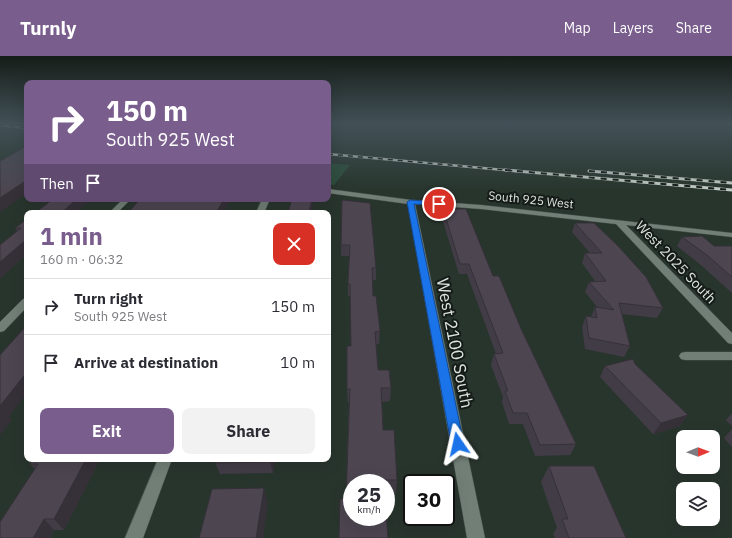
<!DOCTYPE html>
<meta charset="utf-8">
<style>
body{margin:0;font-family:"IBM Plex Sans",sans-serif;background:#f2f2f3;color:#2b2b33;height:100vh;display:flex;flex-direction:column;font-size:15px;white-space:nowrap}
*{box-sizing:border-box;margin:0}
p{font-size:13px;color:#7c7c81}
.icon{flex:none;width:22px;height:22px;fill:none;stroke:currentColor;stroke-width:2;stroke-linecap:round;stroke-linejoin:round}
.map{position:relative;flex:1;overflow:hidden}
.details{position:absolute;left:24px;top:154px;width:307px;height:252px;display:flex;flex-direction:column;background:#fff;border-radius:8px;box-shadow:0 4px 16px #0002}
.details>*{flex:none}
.banner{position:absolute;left:24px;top:24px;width:307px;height:122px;border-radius:8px;box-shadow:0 4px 16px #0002;background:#795d8c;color:#fff;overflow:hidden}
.needle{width:26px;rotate:89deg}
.controls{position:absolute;left:676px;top:374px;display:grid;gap:8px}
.controls a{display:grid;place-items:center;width:44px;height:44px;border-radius:8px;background:#fff;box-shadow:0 4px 16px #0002;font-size:20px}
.speed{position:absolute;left:343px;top:418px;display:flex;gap:8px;font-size:20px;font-weight:700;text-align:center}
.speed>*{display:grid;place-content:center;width:52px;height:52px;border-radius:50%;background:#fff;box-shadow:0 4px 16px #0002;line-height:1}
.speed small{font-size:10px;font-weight:400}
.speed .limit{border:2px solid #111;border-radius:6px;background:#fff;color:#111}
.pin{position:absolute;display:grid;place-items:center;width:34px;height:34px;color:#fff;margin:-17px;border:2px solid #fff;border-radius:50%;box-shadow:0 1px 4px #0007}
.me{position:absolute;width:44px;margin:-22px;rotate:349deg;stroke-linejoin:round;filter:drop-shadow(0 0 3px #0008)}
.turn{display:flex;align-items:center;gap:14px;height:84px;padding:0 16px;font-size:18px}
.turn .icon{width:52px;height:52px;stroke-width:2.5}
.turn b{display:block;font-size:28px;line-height:34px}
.then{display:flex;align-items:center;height:38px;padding:0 16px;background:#0003;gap:8px;font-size:15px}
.round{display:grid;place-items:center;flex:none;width:42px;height:42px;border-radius:8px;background:#f2f2f3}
.overview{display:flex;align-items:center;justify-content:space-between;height:68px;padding:0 16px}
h1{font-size:24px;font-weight:800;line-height:30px;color:#795d8c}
.cta{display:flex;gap:8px;margin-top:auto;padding:8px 16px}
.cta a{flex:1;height:46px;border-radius:8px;background:#795d8c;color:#fff;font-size:16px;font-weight:800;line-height:46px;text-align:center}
.cta a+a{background:#f2f2f3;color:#2b2b33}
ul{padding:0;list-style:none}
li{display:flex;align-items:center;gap:12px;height:56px;padding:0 16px;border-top:1px solid #e1e1e2}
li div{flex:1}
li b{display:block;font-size:15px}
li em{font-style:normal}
header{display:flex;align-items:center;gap:24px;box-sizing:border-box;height:56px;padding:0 20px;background:#795d8c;color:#fff}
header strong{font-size:19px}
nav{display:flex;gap:22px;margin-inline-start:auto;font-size:14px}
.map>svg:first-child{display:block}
</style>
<header>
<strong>Turnly</strong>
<nav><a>Map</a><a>Layers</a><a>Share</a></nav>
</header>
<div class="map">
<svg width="732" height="482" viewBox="0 0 732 482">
<rect width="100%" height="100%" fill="#28352d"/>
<!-- green -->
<polygon fill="#2a4d39" points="328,107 350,109 334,129 328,128"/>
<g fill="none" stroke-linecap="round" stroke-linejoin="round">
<!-- minor casing -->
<g stroke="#46504a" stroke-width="1">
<g id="minor">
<polygon points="328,133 411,144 481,149 732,177 732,181 626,169 732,277 732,288 728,287 616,168 481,153 415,148 485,482 467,482 408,148 328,137"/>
<polygon points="123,143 131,143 117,157 109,157"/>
<polygon points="262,143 270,143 264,157 256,157"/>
<polygon points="27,242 27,251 4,275 0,276 0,266 23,243"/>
<polygon points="685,296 732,296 732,304 685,304 681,303 679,300 681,297"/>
<polygon points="158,403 172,403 143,482 125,482"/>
</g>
</g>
<!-- minor -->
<use href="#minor" fill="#717f76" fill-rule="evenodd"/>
<!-- rail-far1 casing -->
<g stroke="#c4cdc7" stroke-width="2.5">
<g id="rail-far1">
<polyline points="0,69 27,72"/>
<polyline points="328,98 516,115"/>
</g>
</g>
<!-- rail casing -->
<g stroke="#c4cdc7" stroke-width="3">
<g id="rail">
<polyline points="505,114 732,134"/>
<polyline points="589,115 732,127"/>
</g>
</g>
<!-- rail-far1 -->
<use href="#rail-far1" stroke="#151b17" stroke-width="1.5" stroke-dasharray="5" stroke-linecap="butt"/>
<!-- rail -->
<use href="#rail" stroke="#151b17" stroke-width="2" stroke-dasharray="6" stroke-linecap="butt"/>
</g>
<!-- wall -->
<g fill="#423c46">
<polygon points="342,144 376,212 376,224 373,224 373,240 380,275 379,288 376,288 378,314 391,332 390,345 382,346 383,374 397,424 396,437 386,437 386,427 352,427 346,443 349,347 348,347 347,333 351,290 350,240 348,240 348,228 349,200 341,200 341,189"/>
<polygon points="443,153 493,220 522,275 576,388 570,399 535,400 523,368 509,368 502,346 503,341 491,309 494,298 496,298 467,218 459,218 442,162"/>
<polygon points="27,163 27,198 0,222 0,189 17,175 15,172"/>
<polygon points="575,167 663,252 657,262 622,258 630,290 624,301 585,293 582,271 586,260 591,261 595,251 598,252 585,236 589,226 595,225 582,207 585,197 590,197 572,176"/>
<polygon points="682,181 714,190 732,190 732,237 702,210 677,190"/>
<polygon points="635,308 680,370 653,378 600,321 605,310"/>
<polygon points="732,357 732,370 726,364"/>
<polygon points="732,373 732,391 724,382"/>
<polygon points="33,403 100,403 64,474 54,474 50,482 0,482 35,413 30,408"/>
<polygon points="275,403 273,417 220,418 215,407"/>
<polygon points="549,410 626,482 555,482 553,478 557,472 541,426"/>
</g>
<!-- shaded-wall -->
<g fill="#363139">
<polygon points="27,124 27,137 0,156 0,142"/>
<polygon points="77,143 91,143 76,157 61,157"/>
<polygon points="224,143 231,143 223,157 216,157"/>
<polygon points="312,143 313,150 311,157 309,157"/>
<polygon points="27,183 27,198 0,222 0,206"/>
<polygon points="27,316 27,337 9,361 12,364 0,379 0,350"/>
<polygon points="688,359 680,370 653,378 661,367"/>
<polygon points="86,403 100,403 64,474 54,463"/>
<polygon points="271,403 275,403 273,417 270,406"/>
<polygon points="264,432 268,447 263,482 256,482"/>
<polygon points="44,463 54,474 50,482 33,482"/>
</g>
<!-- building -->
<g fill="#4d4651" stroke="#363139">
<polygon points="27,90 27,124 0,142 0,105"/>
<polygon points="53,143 77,143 61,157 35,157"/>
<polygon points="140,143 224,143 216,157 128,157"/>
<polygon points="292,143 312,143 309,157 288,157"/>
<polygon points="342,144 370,147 376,212 372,212 373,240 376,240 380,275 375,276 378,314 389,314 391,332 381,332 383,374 394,374 397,424 384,424 384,427 352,427 352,461 386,461 386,455 388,482 339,482 340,443 346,443 350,333 347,333 347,290 351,290 350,228 348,228 350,189 341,189"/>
<polygon points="443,153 466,153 493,220 499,220 522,275 576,388 540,389 527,357 513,357 505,335 508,335 494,298 503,297 469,208 460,208"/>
<polygon points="27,163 27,183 0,206 0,189 21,172 15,172"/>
<polygon points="575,167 594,167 618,190 646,221 663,252 619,247 630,290 589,282 586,260 597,262 595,251 614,254 589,226 606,225 585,197 602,197"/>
<polygon points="702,180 714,190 732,190 732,221 708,200 682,181"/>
<polygon points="27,269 27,316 0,350 0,299"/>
<polygon points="633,303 635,308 688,359 661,367 605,310"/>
<polygon points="33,403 86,403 54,463 44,463 33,482 0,482 0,466 38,408 30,408"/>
<polygon points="216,403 271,403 270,406 215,407"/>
<polygon points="549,410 594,410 626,482 569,482 562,463 568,463"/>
<polygon points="264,432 256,482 199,482 212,433"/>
</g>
<!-- sky -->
<linearGradient id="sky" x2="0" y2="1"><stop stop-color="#161d19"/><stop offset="0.5" stop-color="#425157"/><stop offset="1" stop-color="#425157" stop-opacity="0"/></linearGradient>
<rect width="732" height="135" fill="url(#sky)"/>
<!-- route -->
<polygon fill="#1a73e8" stroke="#114b97" points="410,144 439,146 442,148 439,150 414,148 464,388 462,392 458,394 453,392 451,388 407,146"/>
<g text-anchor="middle" stroke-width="4" stroke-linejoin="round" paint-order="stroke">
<!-- far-street labels -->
<g font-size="12" fill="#dce4df" stroke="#151b17">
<text transform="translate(531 144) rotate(6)" y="4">South 925 West</text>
</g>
<!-- street labels -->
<g font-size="14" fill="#dce4df" stroke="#151b17">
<text transform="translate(676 206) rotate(46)" y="5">West 2025 South</text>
</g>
<!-- near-street labels -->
<g font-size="17" fill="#dce4df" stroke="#151b17">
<text transform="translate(455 287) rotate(79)" y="6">West 2100 South</text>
</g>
</g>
</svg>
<div class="controls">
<a><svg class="needle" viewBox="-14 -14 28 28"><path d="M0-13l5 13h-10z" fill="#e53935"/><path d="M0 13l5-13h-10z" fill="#7c7c81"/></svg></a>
<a><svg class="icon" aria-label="layers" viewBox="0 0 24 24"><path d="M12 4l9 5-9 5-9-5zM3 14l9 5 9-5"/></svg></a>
</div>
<div class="speed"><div>25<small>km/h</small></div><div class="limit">30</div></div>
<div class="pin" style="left:439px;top:148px;background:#d93025"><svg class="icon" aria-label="arrive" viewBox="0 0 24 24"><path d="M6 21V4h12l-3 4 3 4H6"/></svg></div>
<svg class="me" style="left:458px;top:388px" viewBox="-20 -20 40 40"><path d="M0-17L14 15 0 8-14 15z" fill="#1a73e8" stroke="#fff" stroke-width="4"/></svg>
<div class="banner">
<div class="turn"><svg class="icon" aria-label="right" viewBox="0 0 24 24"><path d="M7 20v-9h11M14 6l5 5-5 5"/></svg><div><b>150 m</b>South 925 West</div></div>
<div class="then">Then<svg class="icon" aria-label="arrive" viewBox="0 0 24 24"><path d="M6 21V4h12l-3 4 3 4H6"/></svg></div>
</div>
<section class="details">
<div class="overview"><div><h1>1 min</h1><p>160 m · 06:32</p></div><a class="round" style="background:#d93025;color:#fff"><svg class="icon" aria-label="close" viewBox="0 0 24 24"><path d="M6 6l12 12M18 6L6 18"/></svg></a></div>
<ul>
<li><svg class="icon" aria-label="right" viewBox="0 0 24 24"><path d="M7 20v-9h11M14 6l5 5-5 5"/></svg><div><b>Turn right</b><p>South 925 West</p></div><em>150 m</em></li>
<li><svg class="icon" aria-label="arrive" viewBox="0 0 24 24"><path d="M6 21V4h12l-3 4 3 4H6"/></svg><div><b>Arrive at destination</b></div><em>10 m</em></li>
</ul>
<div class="cta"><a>Exit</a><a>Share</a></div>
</section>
</div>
